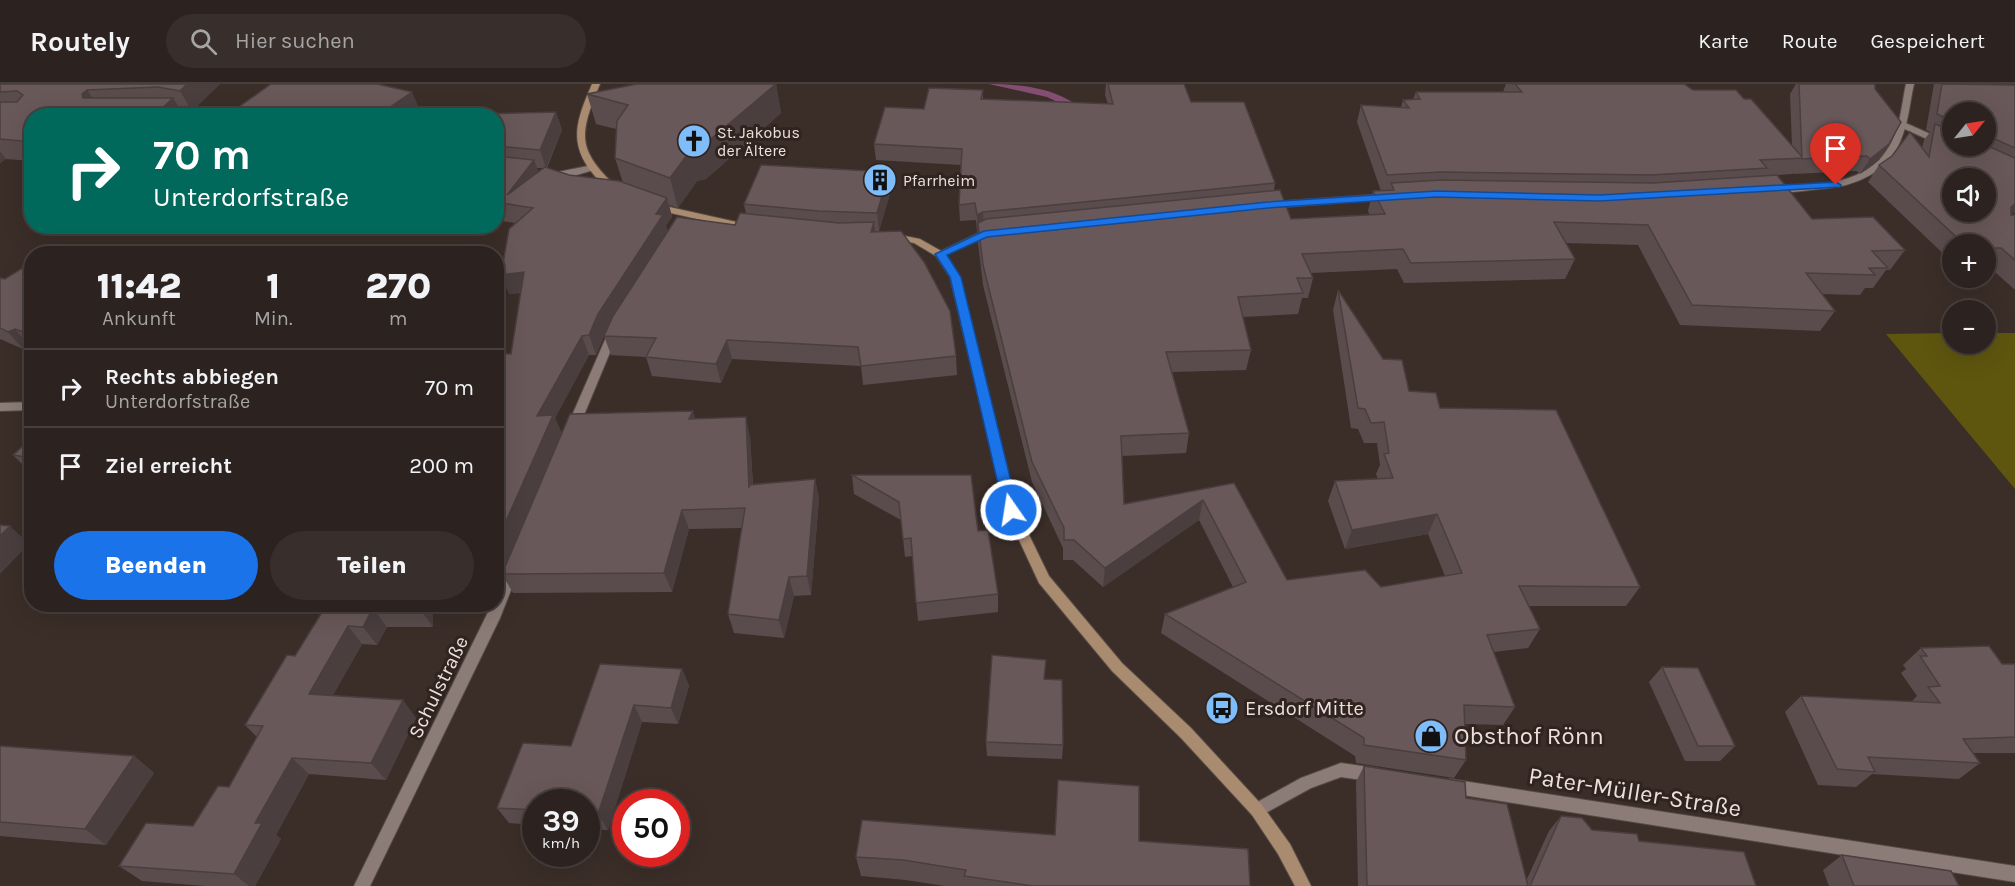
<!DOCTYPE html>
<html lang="de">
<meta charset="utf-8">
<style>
body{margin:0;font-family:Karla,sans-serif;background:#382f2c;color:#f1f3f6;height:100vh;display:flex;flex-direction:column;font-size:22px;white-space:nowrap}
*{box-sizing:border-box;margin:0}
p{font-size:20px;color:#a6a4a4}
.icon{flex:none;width:33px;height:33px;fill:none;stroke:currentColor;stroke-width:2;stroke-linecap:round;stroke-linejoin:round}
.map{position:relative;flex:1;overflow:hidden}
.details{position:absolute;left:24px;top:162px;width:480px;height:366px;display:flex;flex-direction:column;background:#2c221f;border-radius:24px;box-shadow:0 6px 24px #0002,0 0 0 2px #483f3d}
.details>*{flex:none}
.hud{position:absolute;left:24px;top:24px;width:480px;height:126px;border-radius:24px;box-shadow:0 6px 24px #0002,0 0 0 2px #483f3d;background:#00695c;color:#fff;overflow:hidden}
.needle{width:39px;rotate:60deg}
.buttons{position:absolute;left:1942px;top:18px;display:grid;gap:12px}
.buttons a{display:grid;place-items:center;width:54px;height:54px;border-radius:50%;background:#2c221f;box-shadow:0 6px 24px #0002,0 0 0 2px #483f3d;font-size:30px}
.speed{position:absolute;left:522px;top:705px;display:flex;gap:12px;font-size:30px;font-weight:700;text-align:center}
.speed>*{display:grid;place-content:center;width:78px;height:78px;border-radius:50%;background:#2c221f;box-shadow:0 6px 24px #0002,0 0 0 2px #483f3d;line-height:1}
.speed small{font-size:15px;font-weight:400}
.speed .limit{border:9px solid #d22;background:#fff;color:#111}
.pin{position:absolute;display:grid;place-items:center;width:51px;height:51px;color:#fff;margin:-62px -26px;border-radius:50% 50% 50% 0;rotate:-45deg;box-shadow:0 0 6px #0007}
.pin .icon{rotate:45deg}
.me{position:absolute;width:66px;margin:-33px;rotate:347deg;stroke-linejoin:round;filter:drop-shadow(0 0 4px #0008)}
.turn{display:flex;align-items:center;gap:21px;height:126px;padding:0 30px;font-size:27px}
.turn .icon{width:78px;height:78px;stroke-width:2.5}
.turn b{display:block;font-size:42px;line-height:51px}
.eta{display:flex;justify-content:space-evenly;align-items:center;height:102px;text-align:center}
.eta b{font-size:36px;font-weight:800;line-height:42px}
.cta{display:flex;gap:12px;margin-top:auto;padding:12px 30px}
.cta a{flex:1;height:69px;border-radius:36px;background:#1a73e8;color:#fff;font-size:24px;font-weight:800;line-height:69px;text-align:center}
.cta a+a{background:#382f2c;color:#f1f3f6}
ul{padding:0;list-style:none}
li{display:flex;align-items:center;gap:18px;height:78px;padding:0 30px;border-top:2px solid #483f3d}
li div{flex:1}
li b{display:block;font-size:22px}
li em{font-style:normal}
header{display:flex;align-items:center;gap:36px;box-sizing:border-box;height:84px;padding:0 30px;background:#2c221f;border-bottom:2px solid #483f3d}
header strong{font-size:28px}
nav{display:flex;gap:33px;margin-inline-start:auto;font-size:21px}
.search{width:420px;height:54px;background:#382f2c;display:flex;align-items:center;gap:15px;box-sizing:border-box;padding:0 21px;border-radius:33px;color:#a6a4a4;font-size:22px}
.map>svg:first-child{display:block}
</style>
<header>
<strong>Routely</strong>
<div class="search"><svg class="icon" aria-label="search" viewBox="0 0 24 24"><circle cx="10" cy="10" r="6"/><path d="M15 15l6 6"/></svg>Hier suchen</div>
<nav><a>Karte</a><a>Route</a><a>Gespeichert</a></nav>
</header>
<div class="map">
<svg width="2015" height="802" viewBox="0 0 2015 802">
<rect width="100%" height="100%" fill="#3b2e29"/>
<!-- green -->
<polygon fill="#5e560f" points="1953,249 1953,260 1986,260 1986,249 2015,249 2015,405 1886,250"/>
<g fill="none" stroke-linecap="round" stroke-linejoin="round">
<!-- stream -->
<path fill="#834e72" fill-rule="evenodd" d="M989,0C1019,0 1061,4 1083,27L1076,29L1068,23L1047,13Z"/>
<!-- lane casing -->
<g stroke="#564b46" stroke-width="2">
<g id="lane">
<polygon points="1901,37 1944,56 1945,58 1938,60 1898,42 1897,40"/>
<polygon points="32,318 32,326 0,327 0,319"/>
</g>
</g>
<!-- street casing -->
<g stroke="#564b46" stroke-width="2">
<g id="street">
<path d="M1906,0H1914C1910,17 1909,34 1903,50C1891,88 1856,103 1819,105C1803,107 1784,110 1768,107V103L1771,102C1817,100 1871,104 1893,55C1901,38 1902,18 1906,0Z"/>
<polygon points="167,27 202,29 206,32 164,32 164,28"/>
<path d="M591,81L594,82V86C581,89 560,99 548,91C552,88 582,84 591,81Z"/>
<polygon points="1385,110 1388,111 1388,115 1271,124 1266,121 1271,118"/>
<polygon points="994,146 999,149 997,151 986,153 943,172 940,173 935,170 981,148"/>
<polygon points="613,246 618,249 579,343 573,347 569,346 567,343 608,249"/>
<polygon points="513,481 518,482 519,486 500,534 370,802 354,802 492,520 496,520 496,510 507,486 508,482"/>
<polygon points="1341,679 1376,684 1381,686 1383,691 1381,696 1376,698 1341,693 1311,704 1262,731 1257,733 1252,731 1249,726 1252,721 1301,694"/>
<polygon points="1450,695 2015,782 2015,798 1450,709 1445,707 1443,702 1445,697"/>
</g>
</g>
<!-- secondary casing -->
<g stroke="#564b46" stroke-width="2">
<g id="secondary">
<path d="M592,0H600C578,53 577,66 620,106L615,109C606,106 600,98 594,91C567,59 577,35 592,0Z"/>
<polygon points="656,120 750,141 755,144 750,147 653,125 651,123"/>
<polygon points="890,149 920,155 943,168 960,193 1017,426 1049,492 1122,579 1191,644 1262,721 1290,760 1311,802 1295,802 1278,770 1252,731 1181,654 1112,587 1039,499 1005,426 950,193 936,172 914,159 887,154 887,150"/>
</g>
</g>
<!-- lane -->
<use href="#lane" fill="#8c7c77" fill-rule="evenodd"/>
<!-- street -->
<use href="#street" fill="#8c7c77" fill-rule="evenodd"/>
<!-- secondary -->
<use href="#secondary" fill="#a98b6f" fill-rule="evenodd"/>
</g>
<!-- wall -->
<g fill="#5a4c4d" fill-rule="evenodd">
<polygon points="0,0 220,0 192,27 180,25 184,32 32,32 32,77 6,75 0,79"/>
<path d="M776,0L781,29L706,95L697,97L678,124L669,121L672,133L666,141L668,148L735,141L746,130L744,120L889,88L891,106L879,147L956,272L957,291L863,301L861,282L732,275L721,299L652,292L646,273L611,271L604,252L606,247L596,271H589L555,334L562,350L695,334L750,353L753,400L815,395L819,415L811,511L794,512L784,554L734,549L728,530L742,444L689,445L672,508L513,509L502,490L496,503L511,270L521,209L509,210L515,139L496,136V32L556,28L562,46L547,84L569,91L623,99L615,74L616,45L596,40L587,10ZM537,84H543L538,88Z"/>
<polygon points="1106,0 1184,0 1191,18 1275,99 1274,107 1291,135 1370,131 1368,127 1373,107 1381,107 1357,38 1361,21 1401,23 1403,16 1413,15 1416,8 1503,8 1506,0 1693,6 1744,15 1792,62 1790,10 1796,0 1875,0 1875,5 1889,60 1879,76 1860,90 1857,87 1793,90 1793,89 1792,90 1777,91 1812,135 1905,166 1890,186 1886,186 1873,204 1865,204 1860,211 1822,210 1835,227 1820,247 1680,241 1638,161 1566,159 1575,175 1565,195 1404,199 1397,185 1311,189 1313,194 1308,214 1302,214 1298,230 1243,233 1251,266 1246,286 1172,288 1189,349 1186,369 1122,372 1124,420 1234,399 1287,496 1381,503 1445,492 1428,450 1345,465 1328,417 1335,397 1378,395 1376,390 1380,381 1377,359 1364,359 1358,345 1351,344 1333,226 1338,206 1383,275 1409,307 1440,324 1640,503 1626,522 1528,522 1540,545 1528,564 1493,568 1515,623 1503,641 1464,640 1466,676 1454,694 1356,679 1355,672 1161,549 1165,530 1233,503 1199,436 1103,503 1073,476 1063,476 1063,464 1032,398 983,201 978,159 978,147 977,148 976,136 960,137 959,121 961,81 876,76 874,60 924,25 983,6 983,15 1108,20 1105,11"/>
<path d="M1934,0L2015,1V128L2011,130L2015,131V205H2014L1987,181H1986V160H1953V179L1868,98L1879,81L1892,72L1922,64L1924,56L1930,48L1926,46ZM1953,28H1986V62H1953Z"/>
<polygon points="358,142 419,142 411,152"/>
<polygon points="32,186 32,264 23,265 0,255 0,194 5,195"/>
<polygon points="32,354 32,390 13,371"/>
<polygon points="852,391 978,447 998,510 998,528 918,537 912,472 905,473 901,436 854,410"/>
<polygon points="327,520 433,520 433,543 387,543 377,561 362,560 333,611 416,634 386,696 309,690 276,751 281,755 255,802 206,802 142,797 119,782 193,742 229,703 257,653 245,641 295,572"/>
<polygon points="1921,564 2002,580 2015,580 2015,669 1973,669 1980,679 1959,695 1872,690 1856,703 1818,701 1785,628 1801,612 1911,618 1917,612 1901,589 1906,585 1903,581"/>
<polygon points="1662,583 1735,662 1720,677 1685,677 1649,598"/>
<polygon points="682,585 689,602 678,640 642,638 608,746 586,745 586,718 536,718 536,741 509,739 497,724 571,662"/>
<polygon points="1045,595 1063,661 1062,675 987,672 986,658"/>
<polygon points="0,662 134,672 154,689 106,761 0,752"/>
<polygon points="1364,682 1466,714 1526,797 1549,747 1561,732 1592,746 1639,757 1756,802 1358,802 1356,698"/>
<polygon points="1139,757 1250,802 945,802 906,796 861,792 856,773"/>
<polygon points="1842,771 1959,802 1829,802 1823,786"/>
</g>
<!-- shaded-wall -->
<g fill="#4a3e3f">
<polygon points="187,0 220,0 192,27 180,7"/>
<polygon points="776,0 781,29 706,95 697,97 678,124 670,94 690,67"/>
<polygon points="87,6 101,27 83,14 82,10"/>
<polygon points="412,8 420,26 412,32 377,32"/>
<polygon points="173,14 184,32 154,32"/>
<polygon points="556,28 562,46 546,84 540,66"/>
<polygon points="1889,60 1879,76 1860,90 1870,75"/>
<polygon points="0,67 6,75 0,79"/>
<polygon points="534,76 541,94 507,111"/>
<polygon points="889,88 891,106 879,147 877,129"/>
<polygon points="667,114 672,133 666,141 668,150 605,249 596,271 589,251 598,230 656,130"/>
<polygon points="2015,120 2015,127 2014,128 1998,140 2011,123"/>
<polygon points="983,128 984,145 978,139 978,147 977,148 977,131"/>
<polygon points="874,138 876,157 871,148"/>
<polygon points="406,142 419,142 411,152"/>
<polygon points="524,188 532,207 509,210 501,191"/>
<polygon points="15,245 30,263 23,265 8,248"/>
<polygon points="582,252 589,271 555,334 562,351 496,503 496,460 537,332"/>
<polygon points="727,256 732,275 721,299 716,280"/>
<polygon points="693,327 699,346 689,335"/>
<polygon points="746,333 750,353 754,423 749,404"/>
<polygon points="815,395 819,415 811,511 807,492"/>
<polygon points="1203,416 1199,436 1103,503 1105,484"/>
<polygon points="682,426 689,445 672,508 664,489"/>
<polygon points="1437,430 1428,450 1345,465 1352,446"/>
<polygon points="10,442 29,460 0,490 0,452"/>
<polygon points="789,493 794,512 784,554 779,536"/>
<polygon points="420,520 433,520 433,543 420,525"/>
<polygon points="373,524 387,543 377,561 363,543"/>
<polygon points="348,542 362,560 324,627 309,610"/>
<polygon points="682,585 689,602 678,640 671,624"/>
<polygon points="403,616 416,634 386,696 371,679"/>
<polygon points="634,621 642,638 608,746 598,730"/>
<polygon points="134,672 154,689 106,761 85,745"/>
<polygon points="292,674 309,690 276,751 281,755 255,802 249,802 234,790 255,739"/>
</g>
<!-- building -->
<g fill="#69585a" stroke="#4a3e3f" stroke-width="1.5" fill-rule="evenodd">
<polygon points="0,0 187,0 180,7 158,3 87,6 82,10 83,14 173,14 154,32 32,32 32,58 0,55 0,18 17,18 23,11 17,7 0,8"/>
<polygon points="271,0 377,0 412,8 377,32 226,32"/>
<polygon points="637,0 776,0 699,65 690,67 670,94 615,74 617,37 628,21 587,10"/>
<polygon points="1108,0 1184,0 1191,18 1244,18 1275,99 983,128 977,131 975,119 959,121 962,65 874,60 885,23 924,25 929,4 983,6 981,15 1113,20"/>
<polygon points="1515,0 1684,0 1693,6 1736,6 1744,15 1751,15 1803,74 1760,76 1767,84 1651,91 1441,88 1387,91 1361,21 1409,24 1403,16 1420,15 1416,8 1522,8"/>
<polygon points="1799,0 1875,0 1875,5 1901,38 1889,60 1870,75 1867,72 1802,75"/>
<polygon points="1942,0 2015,1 2015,64 1986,51 1986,28 1953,28 1953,37 1937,30"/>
<polygon points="556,28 540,66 496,62 496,32 480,32 481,30"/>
<path d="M1935,40L1953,47V62L1986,61L2015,74V120L2011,123V131H2015V176L2001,164H1986V160H1964L1879,81L1892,72L1910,48L1929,73ZM1953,94H1986V128H1953Z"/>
<polygon points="496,72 534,76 507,111 545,83 569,91 619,97 667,114 656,130 663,131 598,230 589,251 582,252 537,332 553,331 496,460 496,269 511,270 524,188 501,191 509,145 533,124 496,118"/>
<polygon points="761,81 889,88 877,129 818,127 744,120"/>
<polygon points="1777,91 1812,135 1873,133 1905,166 1872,167 1888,184 1869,184 1875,191 1806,189 1835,227 1692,221 1648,141 1554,138 1575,175 1411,179 1403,165 1302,170 1313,194 1297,194 1303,209 1238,213 1251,266 1166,268 1189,349 1121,352 1124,420 1234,399 1287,496 1365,486 1381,503 1462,489 1437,430 1352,446 1335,397 1393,394 1384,370 1389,369 1384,338 1371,339 1365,325 1358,324 1338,206 1383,275 1402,276 1409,307 1436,309 1440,324 1556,326 1640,503 1519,502 1540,545 1487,551 1515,623 1464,621 1466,676 1364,661 1364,654 1165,530 1246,498 1203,416 1105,484 1074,456 1064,456 1064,444 1032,378 983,181 978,139 986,135 1280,106 1291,135 1385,130 1373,107 1394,106 1391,99 1442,96 1653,99"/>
<polygon points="740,129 839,139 874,138 871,148 901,147 924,178 950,227 956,272 861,282 858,263 727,256 716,280 646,273 656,254 604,252 613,232 677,133 735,141"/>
<polygon points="24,183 32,186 32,251 15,245 8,248 0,244 0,194 5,195"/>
<polygon points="693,327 689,335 746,333 749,404 749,401 815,395 807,492 789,493 779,536 728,530 745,424 682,426 664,489 502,490 570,330"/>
<polygon points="32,354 32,374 13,371"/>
<polygon points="852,391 971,391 978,447 988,446 998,510 916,519 911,454 903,455 899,418"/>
<polygon points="0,441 10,442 0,452"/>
<polygon points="327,520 420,520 420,525 373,524 363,543 348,542 309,610 403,616 371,679 292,674 255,739 262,739 234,790 119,782 146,739 193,742 218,702 229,703 263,642 245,641 287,571 295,572"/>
<polygon points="1989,562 2002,580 2015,580 2015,653 1963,655 1980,679 1868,673 1875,688 1837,685 1801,612 1940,619 1928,603 1940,602 1920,572 1927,572 1921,564"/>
<polygon points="992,571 1046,576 1044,595 1062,596 1063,661 986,658"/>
<polygon points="600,580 682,585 671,624 634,621 598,730 586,730 586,718 536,718 536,726 497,724 523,659 571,662"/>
<polygon points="1662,583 1698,584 1735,662 1698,662"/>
<polygon points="0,662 134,672 85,745 0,738"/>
<polygon points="1364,682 1465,698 1466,714 1507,720 1528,802 1367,802"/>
<polygon points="1058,696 1139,702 1139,757 1248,765 1250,802 1033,802 964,792 966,786 903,776 856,773 862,736 1055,751"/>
<polygon points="1561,732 1582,734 1592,746 1637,750 1639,757 1744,768 1756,802 1530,802"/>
<polygon points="1842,771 1951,787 1959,802 1854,802"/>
</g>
<!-- route -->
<polygon fill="#1a73e8" stroke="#114b97" stroke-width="1.5" points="1836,98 1841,101 1840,103 1600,117 1436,113 1268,124 987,153 947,171 961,193 1018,426 1011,431 1004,426 950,193 935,170 984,147 1268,118 1436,107 1600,111"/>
<!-- icons -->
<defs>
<g id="church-disc" transform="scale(1.725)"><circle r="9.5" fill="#7fbdfa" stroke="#31241f"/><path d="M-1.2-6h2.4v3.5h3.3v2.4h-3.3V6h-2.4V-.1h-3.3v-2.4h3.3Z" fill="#111"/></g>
<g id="building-disc" transform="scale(1.725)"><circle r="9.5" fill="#7fbdfa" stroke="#31241f"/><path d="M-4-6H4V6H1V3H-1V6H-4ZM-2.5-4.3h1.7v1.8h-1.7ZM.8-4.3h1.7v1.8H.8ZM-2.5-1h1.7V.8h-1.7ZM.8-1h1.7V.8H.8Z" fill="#111"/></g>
<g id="bus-disc" transform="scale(1.725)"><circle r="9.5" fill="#7fbdfa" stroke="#31241f"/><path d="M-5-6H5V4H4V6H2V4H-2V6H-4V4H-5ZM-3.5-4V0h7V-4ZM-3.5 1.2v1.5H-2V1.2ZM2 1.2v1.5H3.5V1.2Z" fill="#111"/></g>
<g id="shop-disc" transform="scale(1.725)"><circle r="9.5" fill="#7fbdfa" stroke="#31241f"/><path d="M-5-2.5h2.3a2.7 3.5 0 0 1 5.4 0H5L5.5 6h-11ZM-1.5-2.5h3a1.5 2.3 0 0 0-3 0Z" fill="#111"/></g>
</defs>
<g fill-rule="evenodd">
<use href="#church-disc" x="694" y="57"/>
<use href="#building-disc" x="880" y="96"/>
<use href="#bus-disc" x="1222" y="624"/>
<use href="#shop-disc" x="1431" y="652"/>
</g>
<g text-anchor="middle" stroke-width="6" stroke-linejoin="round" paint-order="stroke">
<!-- far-poi labels -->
<g font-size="16" fill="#eae1de" stroke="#31241f" text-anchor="start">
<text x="717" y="54">St. Jakobus<tspan x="717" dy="18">der Ältere</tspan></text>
<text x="903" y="102">Pfarrheim</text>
</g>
<!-- street labels -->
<g font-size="20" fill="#eae1de" stroke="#31241f">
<text transform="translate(438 603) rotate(-64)" y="7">Schulstraße</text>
</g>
<!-- poi labels -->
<g font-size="20" fill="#eae1de" stroke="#31241f" text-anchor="start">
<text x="1245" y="631">Ersdorf Mitte</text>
</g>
<!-- near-poi labels -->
<g font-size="24" fill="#eae1de" stroke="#31241f" text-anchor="start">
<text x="1454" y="660">Obsthof Rönn</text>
</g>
<!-- near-street labels -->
<g font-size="24" fill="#eae1de" stroke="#31241f">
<text transform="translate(1635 708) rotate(9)" y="8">Pater-Müller-Straße</text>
</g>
</g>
</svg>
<div class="buttons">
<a><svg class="needle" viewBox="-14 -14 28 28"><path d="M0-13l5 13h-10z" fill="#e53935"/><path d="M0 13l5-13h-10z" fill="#a6a4a4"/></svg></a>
<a><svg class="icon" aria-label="sound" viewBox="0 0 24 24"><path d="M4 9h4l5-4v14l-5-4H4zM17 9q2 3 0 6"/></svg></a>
<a>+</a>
<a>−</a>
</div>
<div class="speed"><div>39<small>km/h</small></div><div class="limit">50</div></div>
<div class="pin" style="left:1836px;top:101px;background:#d93025"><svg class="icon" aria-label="arrive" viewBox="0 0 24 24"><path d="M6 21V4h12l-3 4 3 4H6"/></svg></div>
<svg class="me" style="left:1011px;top:426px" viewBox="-20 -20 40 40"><circle r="17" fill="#1a73e8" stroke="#fff" stroke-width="3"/><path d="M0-11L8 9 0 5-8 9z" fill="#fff"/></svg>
<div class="hud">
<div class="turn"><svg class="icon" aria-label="right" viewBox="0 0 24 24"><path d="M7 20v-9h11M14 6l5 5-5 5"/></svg><div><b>70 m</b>Unterdorfstraße</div></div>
</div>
<section class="details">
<div class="eta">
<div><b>11:42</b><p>Ankunft</p></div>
<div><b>1</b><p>Min.</p></div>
<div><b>270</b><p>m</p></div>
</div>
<ul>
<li><svg class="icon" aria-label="right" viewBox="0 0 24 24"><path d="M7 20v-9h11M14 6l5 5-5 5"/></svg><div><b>Rechts abbiegen</b><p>Unterdorfstraße</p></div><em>70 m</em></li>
<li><svg class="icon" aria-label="arrive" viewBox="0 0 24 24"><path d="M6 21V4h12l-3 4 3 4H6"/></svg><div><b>Ziel erreicht</b></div><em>200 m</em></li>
</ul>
<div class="cta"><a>Beenden</a><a>Teilen</a></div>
</section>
</div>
